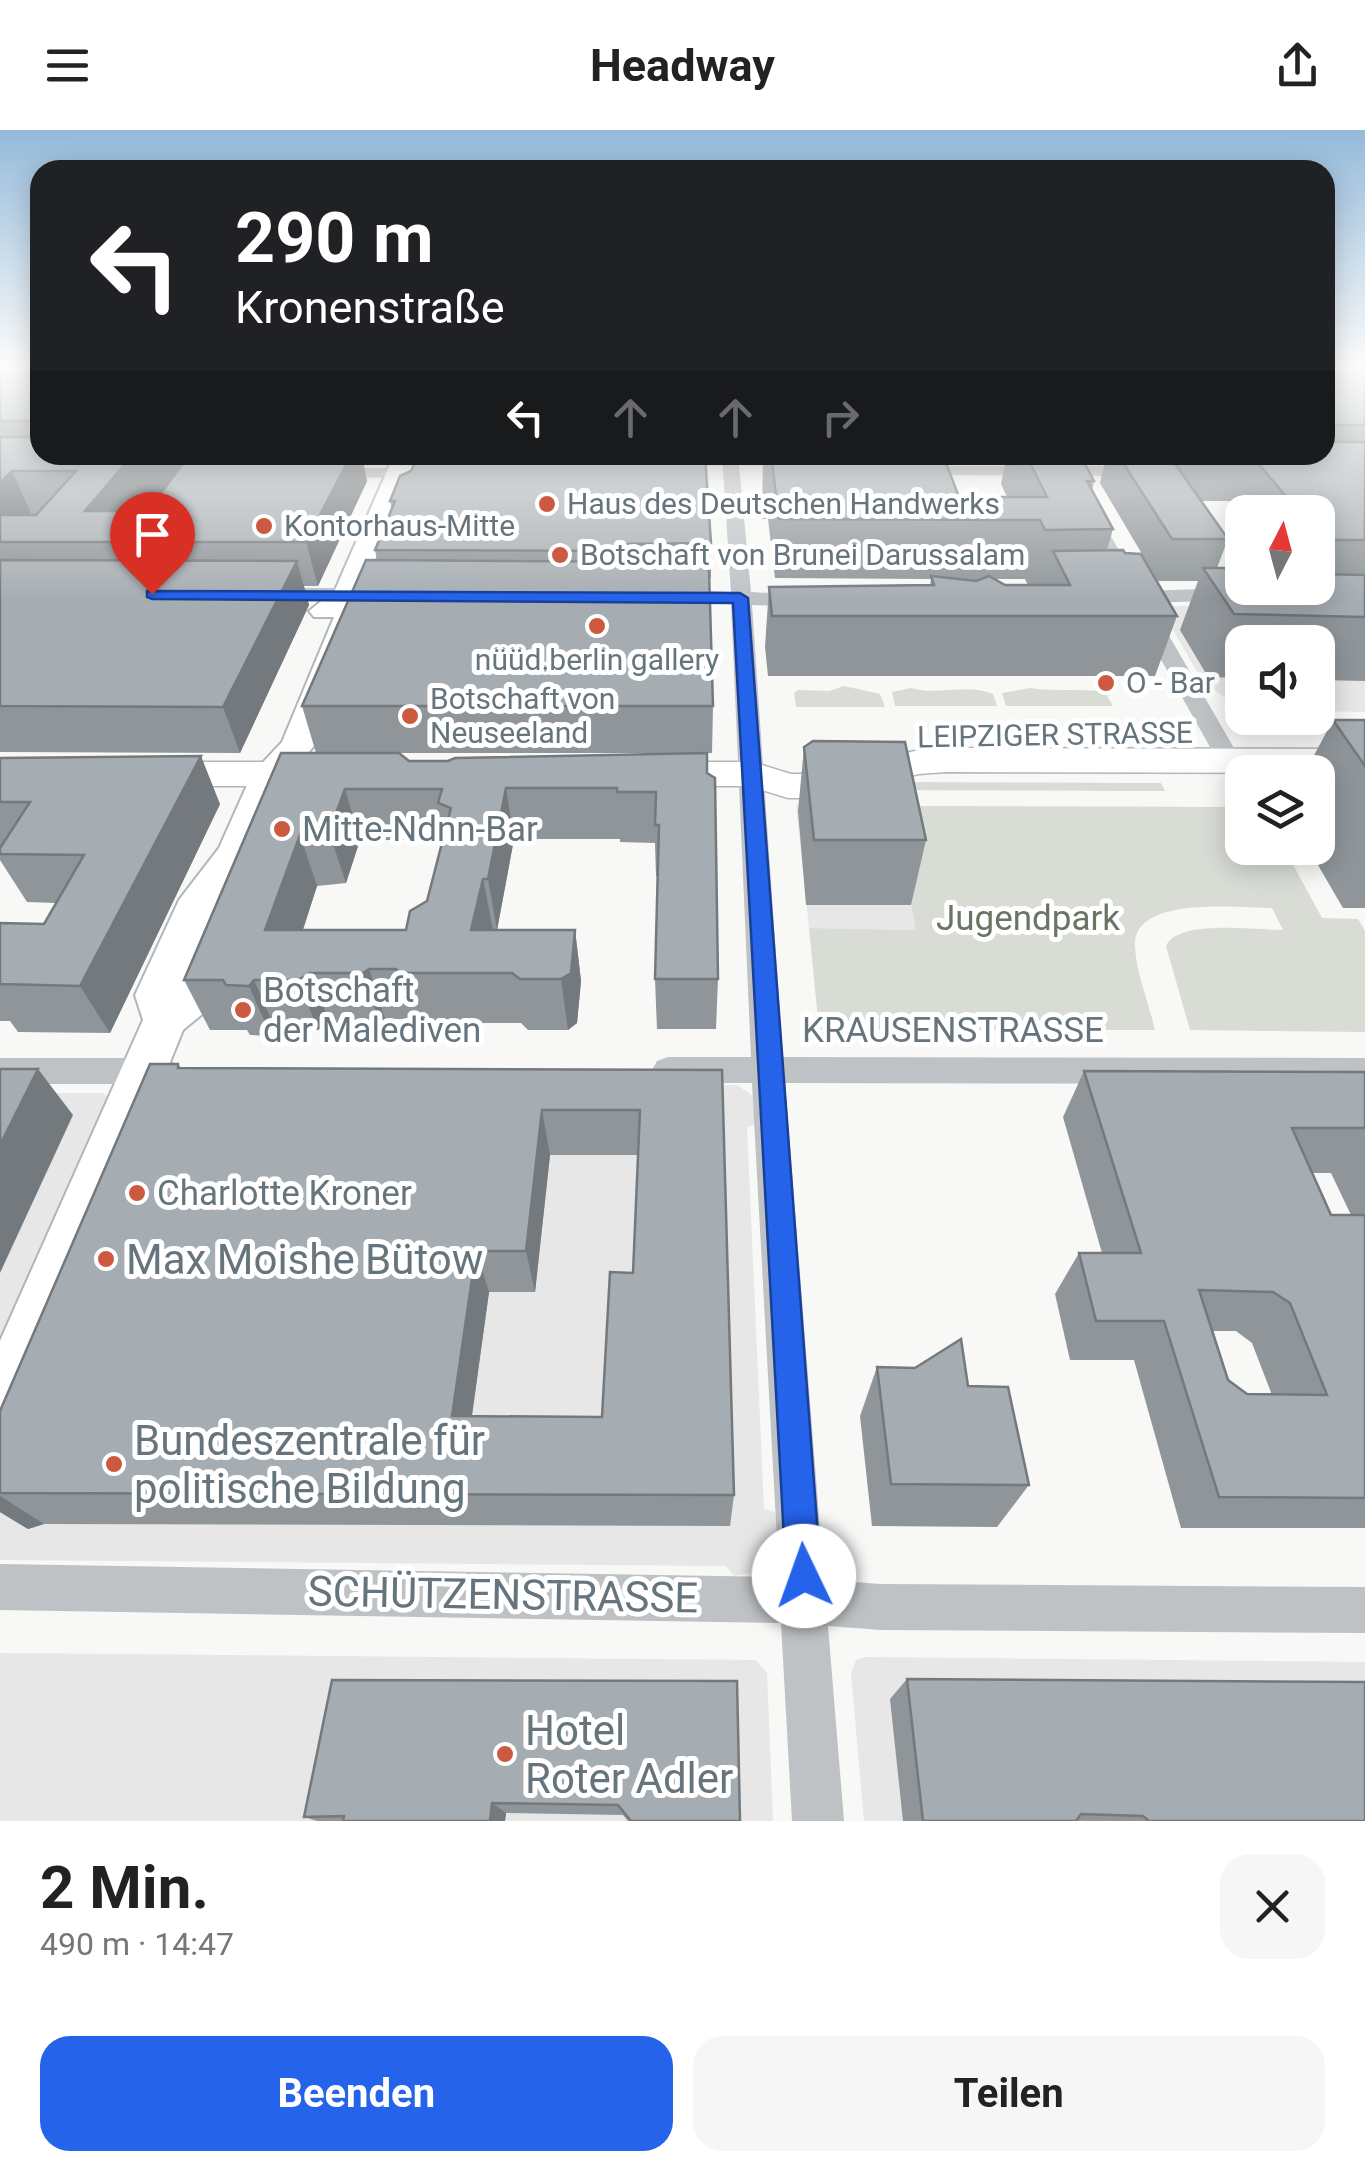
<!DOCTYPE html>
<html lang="de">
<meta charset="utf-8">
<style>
body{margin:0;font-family:Roboto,sans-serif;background:#f6f6f6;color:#222;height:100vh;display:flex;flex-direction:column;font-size:38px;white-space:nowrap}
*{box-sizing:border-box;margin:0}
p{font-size:32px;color:#767676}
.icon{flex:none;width:55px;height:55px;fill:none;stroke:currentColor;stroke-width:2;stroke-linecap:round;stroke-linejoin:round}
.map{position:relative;height:1691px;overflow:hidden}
.sheet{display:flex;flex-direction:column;background:#fff;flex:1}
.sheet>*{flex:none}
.hud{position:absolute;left:30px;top:30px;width:1305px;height:305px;border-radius:30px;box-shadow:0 5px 25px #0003;background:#202124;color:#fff;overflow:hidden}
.needle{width:65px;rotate:6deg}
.fabs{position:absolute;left:1225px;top:365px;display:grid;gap:20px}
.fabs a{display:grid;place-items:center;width:110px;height:110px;border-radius:20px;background:#fff;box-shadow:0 5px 25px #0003;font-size:50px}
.pin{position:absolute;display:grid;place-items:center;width:85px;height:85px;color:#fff;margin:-102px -42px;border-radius:50% 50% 50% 0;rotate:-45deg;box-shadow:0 0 10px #0007}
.pin .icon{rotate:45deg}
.me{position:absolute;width:110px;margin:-55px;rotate:357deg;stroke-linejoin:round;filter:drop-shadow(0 0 8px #0008)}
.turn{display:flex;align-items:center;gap:35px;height:210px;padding:0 40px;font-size:45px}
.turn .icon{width:130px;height:130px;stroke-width:2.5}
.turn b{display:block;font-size:70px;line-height:85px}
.lanes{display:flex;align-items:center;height:95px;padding:0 40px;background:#0003;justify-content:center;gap:50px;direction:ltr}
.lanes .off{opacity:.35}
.round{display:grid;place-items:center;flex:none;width:105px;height:105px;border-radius:30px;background:#f6f6f6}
.head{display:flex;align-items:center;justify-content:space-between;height:170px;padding:0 40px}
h1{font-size:60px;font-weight:700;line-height:75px}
.action{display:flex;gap:20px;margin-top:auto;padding:20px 40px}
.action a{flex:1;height:115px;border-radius:30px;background:#2563eb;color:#fff;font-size:40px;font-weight:700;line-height:115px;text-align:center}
.action a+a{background:#f6f6f6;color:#222}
header{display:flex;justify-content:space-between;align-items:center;height:130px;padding:0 40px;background:#fff;font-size:45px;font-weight:700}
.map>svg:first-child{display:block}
</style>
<header><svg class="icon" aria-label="menu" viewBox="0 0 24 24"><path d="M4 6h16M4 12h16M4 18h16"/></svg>Headway<svg class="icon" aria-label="share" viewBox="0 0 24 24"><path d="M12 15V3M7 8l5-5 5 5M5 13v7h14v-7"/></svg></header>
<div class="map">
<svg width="1365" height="1691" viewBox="0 0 1365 1691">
<rect width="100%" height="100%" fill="#f8f8f6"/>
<!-- built -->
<g fill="#e6e7e6">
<polygon points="1170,476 1365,476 1365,582 1318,581 1318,512 1242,512 1242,578 1232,573 1202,550 1163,483"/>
<polygon points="796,675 893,676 916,800 809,798"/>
<polygon points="715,955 737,955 753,966 755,995 747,997 764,1379 775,1382 778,1418 773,1431 764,1441 734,1446 726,1436 0,1430 0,1347 153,975"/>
<polygon points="0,963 103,963 108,968 0,1214"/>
<polygon points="0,1523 756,1530 767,1543 773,1691 0,1691"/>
<polygon points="865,1527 1365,1532 1365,1691 864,1691 851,1543 856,1530"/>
</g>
<!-- green -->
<g fill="#d8dcd5">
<polygon points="844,556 880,564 885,577 796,577 794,563 798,560 829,561"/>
<path d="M911,558C939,566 966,553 993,564L997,576H895L892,562Z"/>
<path d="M1030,558C1056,562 1079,558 1105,562L1113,576H1006L1002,563Z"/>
<polygon points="894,652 1161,653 1165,661 864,660"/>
<path d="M893,676L1242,677V718H1284L1322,788L1358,789L1365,801V902L1190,900L1166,816C1178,789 1255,800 1283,800L1272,778C1239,778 1133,765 1135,816C1136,843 1149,873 1155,900H819L809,798L916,800Z"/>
</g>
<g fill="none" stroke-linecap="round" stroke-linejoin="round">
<!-- secondary casing -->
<g stroke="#b0b6ba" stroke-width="4">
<polygon id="secondary" points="394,325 418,325 361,464 368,478 314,616 286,648 255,723 255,773 219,864 212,876 183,900 21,1299 0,1307 0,1211 143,890 135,865 179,770 219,718 252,644 282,612 334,487 314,487 309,481 335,460"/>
</g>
<!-- primary casing -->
<g stroke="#b2b7b9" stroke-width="3">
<g id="primary">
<polygon points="946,618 1365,619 1365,643 946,642 919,644 814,668 788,668 749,656 644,656 630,653 624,644 630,635 644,632 752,632 791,644 814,644 919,620"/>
<polygon points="144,632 337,632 351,635 357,644 351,653 337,656 144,656 130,653 124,644 130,635"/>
</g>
</g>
<!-- street -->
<g fill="#bec2c5" fill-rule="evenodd">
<polygon points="722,325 738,325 751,462 807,465 817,471 807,477 752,475 783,927 1365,928 1365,954 785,953 824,1450 881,1454 1365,1457 1365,1503 881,1500 828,1496 844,1691 792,1691 781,1493 0,1480 0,1434 779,1447 752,953 668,953 657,949 652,940 657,931 668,927 751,927 731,474 668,471 658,465 668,459 731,462"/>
<polygon points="904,336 1144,336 1153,341 1144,346 910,345 901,340"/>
<polygon points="427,338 433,339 433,347 328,348 319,343 328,338"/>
<polygon points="1087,376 1096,381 1143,461 1231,458 1241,464 1231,470 1150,473 1241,630 1238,635 1220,635 1130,474 1116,472 1113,468 1123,462 1078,381"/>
<polygon points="268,458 367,458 377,464 367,470 261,468 261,460"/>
<polygon points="0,928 162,928 173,932 178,941 173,950 162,954 0,954"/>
</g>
<!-- secondary -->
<use href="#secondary" fill="#fff" fill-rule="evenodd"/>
<!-- primary -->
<use href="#primary" fill="#fff" fill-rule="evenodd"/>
</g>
<!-- wall -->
<g fill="#8f9599" fill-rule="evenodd">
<path d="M0,235H40V325H379L375,333H363L367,351L318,456H304L309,475L240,623L0,622ZM156,370L148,381H136L139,376Z"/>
<path d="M1325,235H1365V551L1318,550V512H1242V548L1208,547L1180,500L1198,451H1158L1100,353L1105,332H1092L1088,325H1325ZM1201,371H1241L1250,382H1318V458L1217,438L1228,409Z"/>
<path d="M763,325H943L959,367H1007L1001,354L1007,325H1080L1094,351L1092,361L1113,399L1107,420L1177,486L1155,546H768L765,517L769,457L930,455L931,449L775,448L768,389H762ZM995,449H1025L1028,455H1005Z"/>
<path d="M411,341L711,413V448H709L713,576L712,623H707V643L718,849L716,899H657L655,849L658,746H656L655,713L620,712V709H514L497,800H575L581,851L577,893L568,900H528L521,893H414L411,889H385L380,893H330L318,900H276L271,906L250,905L247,900H210L184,850L316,623L302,576L377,430L375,420L392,380L390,371ZM399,623H706L448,631H409ZM360,710H443L427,771L406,800H303L317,756L346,753Z"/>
<polygon points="1333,590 1365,590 1365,778 1343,778 1308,718 1318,718 1318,642 1305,642"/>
<polygon points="804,617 926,710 911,775 806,775 798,681"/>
<polygon points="0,628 220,674 110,903 18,902 10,891 0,891 0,793 44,794 56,773 27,772 0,730"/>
<path d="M178,934L181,938L722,940L734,1365L730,1396L44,1394L28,1399L0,1382V1363ZM550,1025H638L633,1143L602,1287L472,1286L489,1162H535Z"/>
<path d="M1084,941L1365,942V1398H1181L1134,1230H1070L1055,1164L1079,1123H1102L1063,987ZM1312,1043H1331L1351,1085H1331ZM1212,1201H1236L1252,1213L1272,1265L1247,1264L1228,1250Z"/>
<polygon points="877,1237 1029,1355 997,1397 872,1396 860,1286"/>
<polygon points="907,1549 1365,1691 903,1691 890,1569"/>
<polygon points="332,1550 740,1691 628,1691 623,1685 506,1683 505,1691 317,1691 304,1687"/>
</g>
<!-- shaded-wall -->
<g fill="#74797d">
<polygon points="152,325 202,325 210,349 139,376 112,412 85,381 124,335"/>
<polygon points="351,325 362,325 367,351 318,456 306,412"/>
<polygon points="12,341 31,383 4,412 0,412 0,353"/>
<polygon points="297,431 309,475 240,623 223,577"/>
<polygon points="201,626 220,674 110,903 80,856"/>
<polygon points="506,658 514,709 497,800 488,749"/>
<polygon points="345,659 360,710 346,753 329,702"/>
<polygon points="300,705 317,756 286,851 265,800"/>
<polygon points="483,749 493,800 471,800"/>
<polygon points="575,800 581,851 577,893 568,900 561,849"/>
<polygon points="369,839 385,889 380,893 363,843"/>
<polygon points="310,843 330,893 318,900 298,850"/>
<polygon points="254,850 276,900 271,906 249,856"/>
<polygon points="38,939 73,985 0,1143 0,1015"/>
<polygon points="542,980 550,1025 535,1162 526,1121"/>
<polygon points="476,1121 489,1162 467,1320 452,1286"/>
<polygon points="0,1366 44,1394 28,1399 0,1382"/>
<polygon points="492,1673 506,1683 505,1691 490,1691"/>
</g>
<!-- building -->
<g fill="#a6adb2" stroke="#74797d" stroke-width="2.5" fill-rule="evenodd">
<rect x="0" y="235" width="40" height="56"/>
<rect x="1325" y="235" width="40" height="60"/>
<polygon points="0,307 40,307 40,325 152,325 124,335 85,381 148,381 189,325 351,325 306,412 0,412 0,385 36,385 76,341 12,341 0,353"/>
<polygon points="1325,312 1365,312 1365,410 1322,410 1318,404 1318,382 1299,382 1257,332 1173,331 1228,409 1172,409 1118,325 1325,325"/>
<polygon points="418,325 705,325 711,413 626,414 643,421 375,420 395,371 390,371 400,346 411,341"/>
<polygon points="765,325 943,325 959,367 1047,367 1026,325 1080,325 1094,351 1087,351 1113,399 1045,400 1040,390 779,389 772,332 765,332"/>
<polygon points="1123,420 1125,423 1141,424 1177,486 772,486 769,457 934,455 931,446 976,451 989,446 1005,455 1070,455 1053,421"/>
<polygon points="0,430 297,431 223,577 0,576"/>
<polygon points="366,430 688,432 709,440 713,576 302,576"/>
<polygon points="1203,438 1242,438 1242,458 1318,458 1318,444 1365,445 1365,487 1234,484"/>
<polygon points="1333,590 1365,590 1365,636"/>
<polygon points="813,611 905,612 926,710 814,710 804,617"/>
<path d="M281,623H399L409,631H448L455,628L707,623V643L715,648L718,849H655L659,695H655L656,662H617V658H506L488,749H483L471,800H575L571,843L561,849H520L512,843H400L396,839H369L363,843H310L298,850H254L249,856L226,855L223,850H184ZM345,659H442L438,673L451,678L427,771L410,781L406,800H265L300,705L329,702Z"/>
<polygon points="201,626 80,856 0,854 0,793 44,794 84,725 0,724 0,718 30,672 0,672 0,628"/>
<path d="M150,934H178V938L722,940L734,1365L0,1363V1281ZM542,980H640L633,1143L610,1142L602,1287L452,1286L476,1121H526Z"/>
<polygon points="0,939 38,939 0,1015"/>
<path d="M1084,941L1365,942V998H1292L1331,1085H1365V1368L1219,1367L1164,1191H1096L1079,1123H1141ZM1199,1160L1273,1162L1290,1173L1327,1265L1247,1264L1228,1250Z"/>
<polygon points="961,1209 968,1256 1008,1257 1029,1355 891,1354 877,1237 915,1238"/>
<polygon points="907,1549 1365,1552 1365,1691 1149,1691 1143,1686 1081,1684 1076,1691 923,1691"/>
<polygon points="332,1550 737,1551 740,1691 631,1691 618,1675 492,1673 490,1691 343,1691 344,1686 304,1687"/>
</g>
<!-- sky -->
<linearGradient id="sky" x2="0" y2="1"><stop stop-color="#94bada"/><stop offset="0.5" stop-color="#fcfcfb"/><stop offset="1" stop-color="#fcfcfb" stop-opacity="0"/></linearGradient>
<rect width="1365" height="472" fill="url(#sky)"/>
<!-- route -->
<polygon fill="#2563eb" stroke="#184099" stroke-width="2.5" points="147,461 740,463 748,468 821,1446 816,1458 804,1463 791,1458 786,1446 733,473 152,469 147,467"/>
<!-- markers -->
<g fill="#cd5940" stroke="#fff" stroke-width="4">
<circle cx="547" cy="374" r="10"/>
<circle cx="264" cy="396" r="10"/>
<circle cx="560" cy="425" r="10"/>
<circle cx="597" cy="496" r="10"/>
<circle cx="1106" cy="553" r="10"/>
<circle cx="410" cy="586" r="10"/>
<circle cx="282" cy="699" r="10"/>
<circle cx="243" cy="880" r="10"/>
<circle cx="137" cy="1063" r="10"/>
<circle cx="106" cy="1129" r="10"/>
<circle cx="114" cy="1334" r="10"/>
<circle cx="505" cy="1624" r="10"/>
</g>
<g text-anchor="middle" stroke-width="10" stroke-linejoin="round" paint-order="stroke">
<!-- far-poi labels -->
<g font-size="30" fill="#66757d" stroke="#fff" text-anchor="start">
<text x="567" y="384">Haus des Deutschen Handwerks</text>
<text x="284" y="406">Kontorhaus-Mitte</text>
<text x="580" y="435">Botschaft von Brunei Darussalam</text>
<text x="597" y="540" text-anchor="middle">nüüd.berlin gallery</text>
<text x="1126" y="563">O - Bar</text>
<text x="430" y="579">Botschaft von<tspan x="430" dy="34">Neuseeland</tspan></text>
</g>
<!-- far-street labels -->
<g font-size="30" fill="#66757d" stroke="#fff">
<text transform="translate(1055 605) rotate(-1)" y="10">LEIPZIGER STRASSE</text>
</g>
<!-- poi labels -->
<g font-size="35" fill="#66757d" stroke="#fff" text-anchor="start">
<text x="302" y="711">Mitte-Ndnn-Bar</text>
<text x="263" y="872">Botschaft<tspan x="263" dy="40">der Malediven</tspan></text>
<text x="157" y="1075">Charlotte Kroner</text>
</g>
<!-- park labels -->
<g font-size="35" fill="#697665" stroke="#fff">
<text x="1028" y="800">Jugendpark</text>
</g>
<!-- street labels -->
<g font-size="35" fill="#66757d" stroke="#fff">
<text x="953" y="912">KRAUSENSTRASSE</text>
</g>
<!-- near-poi labels -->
<g font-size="42" fill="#66757d" stroke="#fff" text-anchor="start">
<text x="126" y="1144">Max Moishe Bütow</text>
<text x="134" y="1325">Bundeszentrale für<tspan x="134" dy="48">politische Bildung</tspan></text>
<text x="525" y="1615">Hotel<tspan x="525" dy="48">Roter Adler</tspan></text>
</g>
<!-- near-street labels -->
<g font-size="42" fill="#66757d" stroke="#fff">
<text transform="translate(503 1464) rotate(1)" y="15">SCHÜTZENSTRASSE</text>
</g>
</g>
</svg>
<div class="fabs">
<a><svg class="needle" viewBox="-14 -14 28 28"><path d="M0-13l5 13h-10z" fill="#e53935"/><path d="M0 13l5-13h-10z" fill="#767676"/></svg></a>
<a><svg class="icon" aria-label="sound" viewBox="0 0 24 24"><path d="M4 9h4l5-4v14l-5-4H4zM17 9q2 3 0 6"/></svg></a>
<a><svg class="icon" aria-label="layers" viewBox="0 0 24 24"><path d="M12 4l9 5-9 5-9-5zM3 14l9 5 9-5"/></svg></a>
</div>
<div class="pin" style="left:152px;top:464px;background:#d93025"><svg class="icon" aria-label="arrive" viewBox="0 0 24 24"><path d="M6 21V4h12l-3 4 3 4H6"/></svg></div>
<svg class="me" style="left:804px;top:1446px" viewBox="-20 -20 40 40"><circle r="19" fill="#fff"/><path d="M0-13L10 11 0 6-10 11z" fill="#2563eb"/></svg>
<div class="hud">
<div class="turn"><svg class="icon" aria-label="left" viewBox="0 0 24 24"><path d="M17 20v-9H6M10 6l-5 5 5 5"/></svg><div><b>290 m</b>Kronenstraße</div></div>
<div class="lanes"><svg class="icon" aria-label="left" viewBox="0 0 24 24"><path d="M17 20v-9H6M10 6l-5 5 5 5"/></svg><svg class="icon off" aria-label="ahead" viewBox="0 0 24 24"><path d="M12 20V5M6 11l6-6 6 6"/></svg><svg class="icon off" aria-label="ahead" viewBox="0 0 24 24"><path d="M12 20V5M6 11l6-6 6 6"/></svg><svg class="icon off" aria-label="right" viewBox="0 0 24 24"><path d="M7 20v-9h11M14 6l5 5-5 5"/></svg></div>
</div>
</div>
<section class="sheet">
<div class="head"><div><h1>2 Min.</h1><p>490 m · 14:47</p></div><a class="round"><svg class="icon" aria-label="close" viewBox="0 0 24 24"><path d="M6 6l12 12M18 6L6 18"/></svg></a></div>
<div class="action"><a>Beenden</a><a>Teilen</a></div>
</section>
